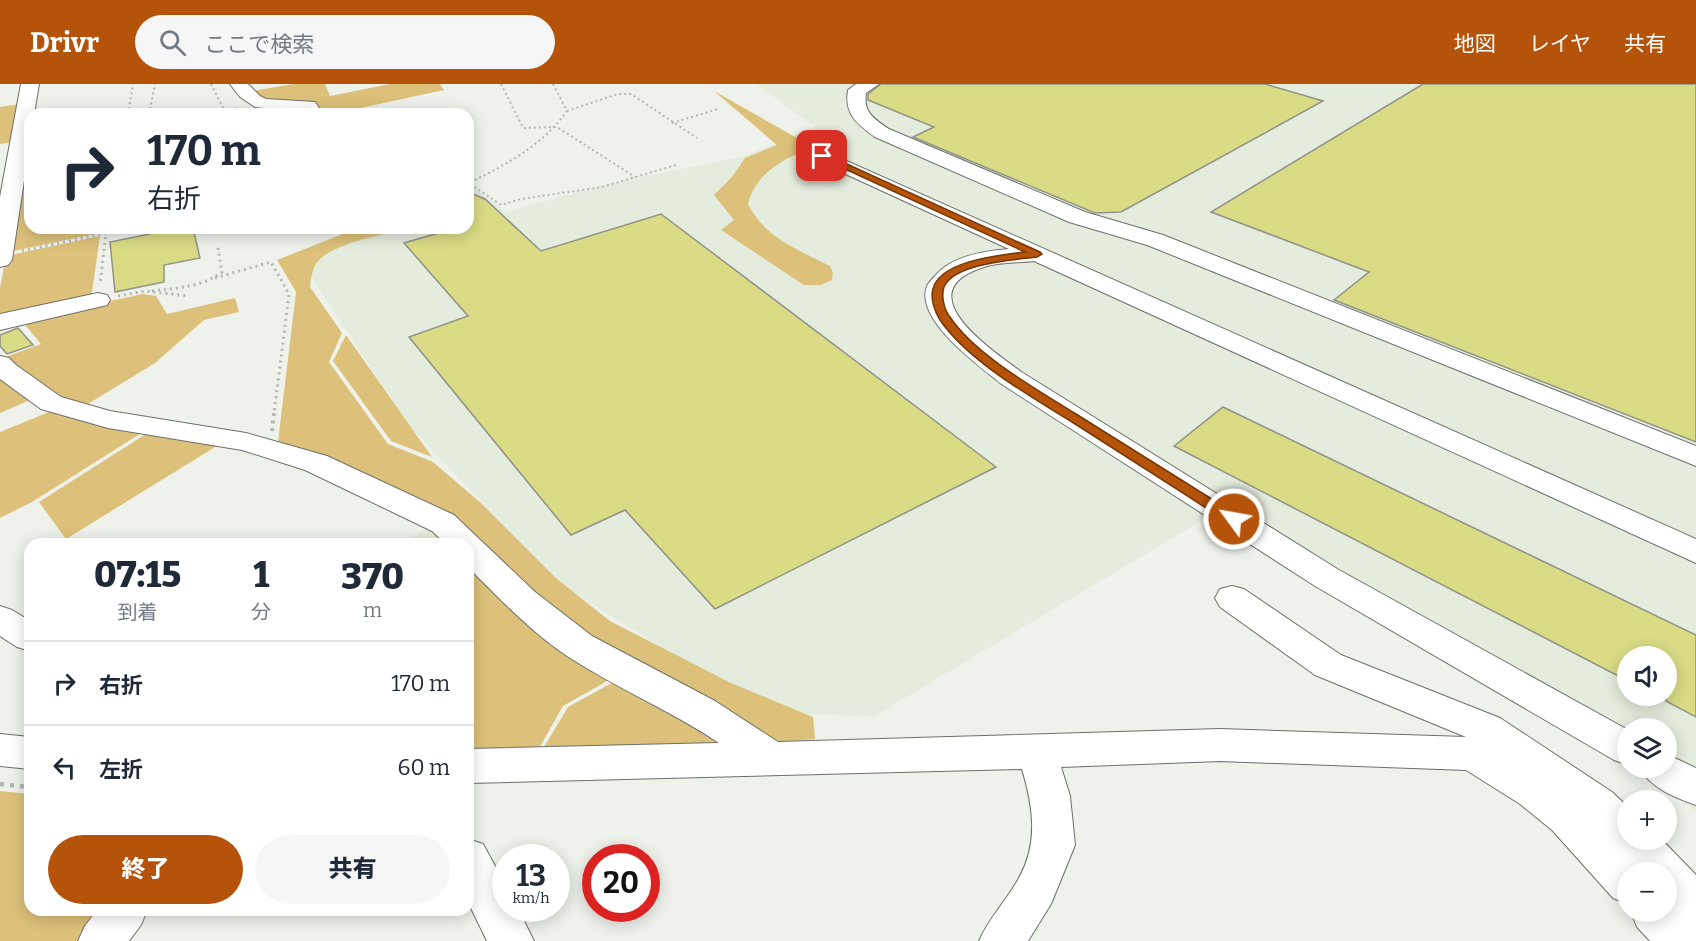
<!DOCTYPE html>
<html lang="ja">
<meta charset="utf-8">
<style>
body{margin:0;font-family:Bitter,"Noto Sans JP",serif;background:#f6f6f7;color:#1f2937;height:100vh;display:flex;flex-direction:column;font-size:22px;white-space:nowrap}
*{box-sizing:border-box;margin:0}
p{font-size:20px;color:#747a83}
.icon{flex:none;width:33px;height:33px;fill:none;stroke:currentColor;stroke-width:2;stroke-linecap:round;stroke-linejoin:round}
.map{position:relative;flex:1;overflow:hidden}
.sheet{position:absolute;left:24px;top:454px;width:450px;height:378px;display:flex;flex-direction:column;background:#fff;border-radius:18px;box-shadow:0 3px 15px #0003}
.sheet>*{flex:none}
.banner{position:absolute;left:24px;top:24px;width:450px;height:126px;border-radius:18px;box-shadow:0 3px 15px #0003;background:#fff;color:#1f2937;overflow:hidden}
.tools{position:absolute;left:1617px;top:562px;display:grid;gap:12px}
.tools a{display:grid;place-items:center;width:60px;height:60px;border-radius:50%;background:#fff;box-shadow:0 3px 15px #0003;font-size:30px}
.speed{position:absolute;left:492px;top:760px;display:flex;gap:12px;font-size:30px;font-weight:700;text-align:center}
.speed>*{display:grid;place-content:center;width:78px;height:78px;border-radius:50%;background:#fff;box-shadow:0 3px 15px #0003;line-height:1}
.speed small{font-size:15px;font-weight:400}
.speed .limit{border:9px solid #d22;background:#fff;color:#111}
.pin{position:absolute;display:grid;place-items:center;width:51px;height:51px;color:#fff;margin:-26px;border-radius:12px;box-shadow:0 3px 9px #0006}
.me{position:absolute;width:66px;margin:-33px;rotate:302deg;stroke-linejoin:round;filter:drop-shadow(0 0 4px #0008)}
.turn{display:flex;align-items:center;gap:21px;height:126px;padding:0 24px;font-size:27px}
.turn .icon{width:78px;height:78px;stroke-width:2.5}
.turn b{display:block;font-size:42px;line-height:51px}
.eta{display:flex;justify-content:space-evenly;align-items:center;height:102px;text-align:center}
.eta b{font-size:36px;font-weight:800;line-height:42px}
.primary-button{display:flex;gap:12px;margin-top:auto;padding:12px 24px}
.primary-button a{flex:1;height:69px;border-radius:36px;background:#b45309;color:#fff;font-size:24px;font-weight:800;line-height:69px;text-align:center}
.primary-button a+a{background:#f6f6f7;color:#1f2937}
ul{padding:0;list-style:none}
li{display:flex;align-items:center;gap:18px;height:84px;padding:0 24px;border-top:2px solid #e0e1e3}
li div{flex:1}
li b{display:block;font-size:22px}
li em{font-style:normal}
header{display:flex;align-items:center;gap:36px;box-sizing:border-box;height:84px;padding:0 30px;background:#b45309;color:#fff}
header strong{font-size:28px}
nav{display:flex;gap:33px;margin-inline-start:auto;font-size:21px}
.search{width:420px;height:54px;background:#f6f6f7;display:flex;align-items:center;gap:15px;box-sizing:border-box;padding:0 21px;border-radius:33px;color:#747a83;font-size:22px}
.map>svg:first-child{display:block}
</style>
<header>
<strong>Drivr</strong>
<div class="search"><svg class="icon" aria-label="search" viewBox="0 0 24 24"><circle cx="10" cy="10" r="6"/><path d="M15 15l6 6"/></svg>ここで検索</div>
<nav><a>地図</a><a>レイヤ</a><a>共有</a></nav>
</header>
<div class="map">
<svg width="1696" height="857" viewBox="0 0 1696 857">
<rect width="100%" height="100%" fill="#eef2eb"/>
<!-- built -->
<g fill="#e4ecdd" fill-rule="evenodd">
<path d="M756,0H1696V727L1631,684H1666V645H1628L1627,682L1229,420L875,632L767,629L558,499L408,340L299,175L370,144H468L470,100L506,128L594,103L744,72L815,43ZM1628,573H1666V612H1628Z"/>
<polygon points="429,444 446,460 397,460"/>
</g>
<!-- green -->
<g fill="#ddc17a">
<polygon points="294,0 325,0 330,12 390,0 440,0 444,6 333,30 321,30 314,21 262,19 251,7"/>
<path d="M714,7L813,63C784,75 756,88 748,120C765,154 797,165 830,182L833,189L832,196L821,201H804L721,146L734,136L714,111L732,93L745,74L777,61Z"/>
<polygon points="19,20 13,58 0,60 0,23"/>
<polygon points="30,91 30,144 100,144 99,149 9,168 21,92"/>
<path d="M358,144H407C383,151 335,159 319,176C312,184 311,194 310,203L342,249L329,278L388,360L433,378L481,419L557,495L610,537L731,599L813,633L815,655L783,658L762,652L586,554L532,512L453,433L278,358L296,208L277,176Z"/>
<polygon points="100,152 91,215 0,235 0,204 6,172"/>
<polygon points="143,210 156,212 167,230 235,214 239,228 204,236 155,279 83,323 57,316 5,273 41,260 21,236"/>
<polygon points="346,251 432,373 391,357 333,277"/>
<polygon points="0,293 32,315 0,329"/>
<polygon points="54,326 143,348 32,418 0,434 0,348"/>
<polygon points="149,348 220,360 66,455 39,418"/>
<polygon points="468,474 616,592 563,622 537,668 468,670"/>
<polygon points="619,595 721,653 715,668 541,668 568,623"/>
<polygon points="0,707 30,710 30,826 115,827 91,857 0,857"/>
</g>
<!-- building -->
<g fill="#d9db85" stroke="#92928a" stroke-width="1.5">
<polygon points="881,0 1265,0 1323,17 1121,128 1095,129 913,53 934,43 868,16 868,10"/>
<polygon points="1423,0 1696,0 1696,358 1334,216 1369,188 1211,128"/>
<polygon points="468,108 485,115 541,167 661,130 996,383 715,525 625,426 571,451 409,253 468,232 404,159 456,144 468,144"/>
<polygon points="149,144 193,144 200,174 164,181 164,198 115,208 110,158 150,150"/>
<polygon points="18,244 33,261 7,270 0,262 0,251"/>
<polygon points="1223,323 1696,551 1696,633 1666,617 1666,573 1628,573 1628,597 1174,362"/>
</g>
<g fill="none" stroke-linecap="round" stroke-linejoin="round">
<!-- minor casing -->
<g stroke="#6c7069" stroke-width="2">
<g id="minor">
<polygon points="21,0 39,0 34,30 30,30 30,57 12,176 8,181 0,183 0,113"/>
<polygon points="230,0 248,0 260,12 266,15 315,18 323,30 255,23 240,13"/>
<path d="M856,0H879L866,9C863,28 874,35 889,45L1085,128L1163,151L1696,362V382L1147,161L1069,138L875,53C857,40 844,30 848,6Z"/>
<path d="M822,66L1696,455V479L1034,177C1018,179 1000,178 984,183C905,208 990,265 1023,289L1339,486L1628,646V681L1614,676L1315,502L1003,301C981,283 914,236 927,202C929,198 933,194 936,191C952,172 984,167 1009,165L815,76L812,72L815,68Z"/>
<polygon points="98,209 107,211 110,216 107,221 0,246 0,230"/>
<path d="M0,272L9,274L16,281L61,313L110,327L246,349L327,372L454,431L535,508L592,552L715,617L778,658L1220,645L1466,653L1315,591L1220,523L1215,514L1220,505L1232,502L1244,505L1341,571L1500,634L1612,708L1628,723V756H1662L1696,791V857H1650L1637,843L1631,828H1666V789H1628V820L1613,814L1552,746L1520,720L1466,686L1220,677L1061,683L1070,712L1075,761L1051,820L1028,857H979C989,834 1007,816 1019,794C1039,758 1033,722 1022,685L468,699V665L719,659C670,626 616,604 567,572C531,548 499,514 468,483V460H446L432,447L305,386L242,366L108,344L41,325L0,295Z"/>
<polygon points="0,522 12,526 30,537 30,567 17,563 0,552"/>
<polygon points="0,650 30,653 30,685 0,682"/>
<path d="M1666,670L1696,684V721C1676,714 1650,704 1640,684H1666Z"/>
<polygon points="468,755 483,760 506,802 506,825 518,825 534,857 487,857 468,818"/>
<polygon points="97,826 147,826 141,841 129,857 78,857 85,842"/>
</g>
</g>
<!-- path-far3 -->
<g stroke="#b4b7b1" stroke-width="2" stroke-dasharray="2 3" stroke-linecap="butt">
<polyline points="211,0 224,26"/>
<polyline points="501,0 523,44 557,43 635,93"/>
<path d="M553,0L567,27C542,62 507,80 469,99L501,121L521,115L602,103L676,81"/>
<polyline points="567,27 618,10 631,10 697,54"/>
<polyline points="128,30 133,0"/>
<polyline points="149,30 155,0"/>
<polyline points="201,30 239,24"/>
<polyline points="672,39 718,25"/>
</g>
<!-- path-far2 -->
<g stroke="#b4b7b1" stroke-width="3" stroke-dasharray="2 4" stroke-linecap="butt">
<polyline points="22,167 106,149 100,200"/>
<polyline points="215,194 271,178 289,210 274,330"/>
<path d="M152,207C177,204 202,203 222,188L218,164"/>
<polyline points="118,212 145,207 189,212"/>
</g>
<!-- path-far1 -->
<polyline stroke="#b4b7b1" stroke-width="4" stroke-dasharray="3 4.5" stroke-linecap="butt" points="272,347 274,329"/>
<!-- path -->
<polyline stroke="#b4b7b1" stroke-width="4.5" stroke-dasharray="4 6" stroke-linecap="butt" points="0,700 30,703"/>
<!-- minor -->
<use href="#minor" fill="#fff" fill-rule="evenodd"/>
</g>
<!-- route -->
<path fill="#b45309" stroke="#753606" stroke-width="1.5" d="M819,70H825L1040,168L1042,170L1037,173C1015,176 954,179 944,203C941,212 944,226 950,233C975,271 1038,306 1076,330C1131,364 1185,398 1239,432L1241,435L1239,439H1229C1177,405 1125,372 1072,338C1030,312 968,277 940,236C935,228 930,215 933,205C940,176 1002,171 1025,168L819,73Z"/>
</svg>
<div class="tools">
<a><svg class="icon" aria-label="sound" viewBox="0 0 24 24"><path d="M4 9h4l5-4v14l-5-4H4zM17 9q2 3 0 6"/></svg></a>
<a><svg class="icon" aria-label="layers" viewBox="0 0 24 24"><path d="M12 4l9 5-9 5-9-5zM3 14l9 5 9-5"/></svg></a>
<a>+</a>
<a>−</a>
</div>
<div class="speed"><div>13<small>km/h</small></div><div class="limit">20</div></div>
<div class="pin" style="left:822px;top:72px;background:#d93025"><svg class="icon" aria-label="arrive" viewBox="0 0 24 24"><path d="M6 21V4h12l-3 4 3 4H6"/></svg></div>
<svg class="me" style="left:1234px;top:435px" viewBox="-20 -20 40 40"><circle r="17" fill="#b45309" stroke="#fff" stroke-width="3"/><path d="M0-11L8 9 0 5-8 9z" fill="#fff"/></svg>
<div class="banner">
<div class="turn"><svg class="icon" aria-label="right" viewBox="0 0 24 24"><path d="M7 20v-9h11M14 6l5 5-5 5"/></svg><div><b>170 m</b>右折</div></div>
</div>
<section class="sheet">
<div class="eta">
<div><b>07:15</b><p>到着</p></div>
<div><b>1</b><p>分</p></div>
<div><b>370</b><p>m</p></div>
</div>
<ul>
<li><svg class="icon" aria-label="right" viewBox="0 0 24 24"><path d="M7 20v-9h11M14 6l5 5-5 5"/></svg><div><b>右折</b></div><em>170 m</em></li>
<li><svg class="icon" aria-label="left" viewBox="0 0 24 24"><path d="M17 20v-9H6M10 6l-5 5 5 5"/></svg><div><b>左折</b></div><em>60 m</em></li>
</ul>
<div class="primary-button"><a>終了</a><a>共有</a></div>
</section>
</div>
